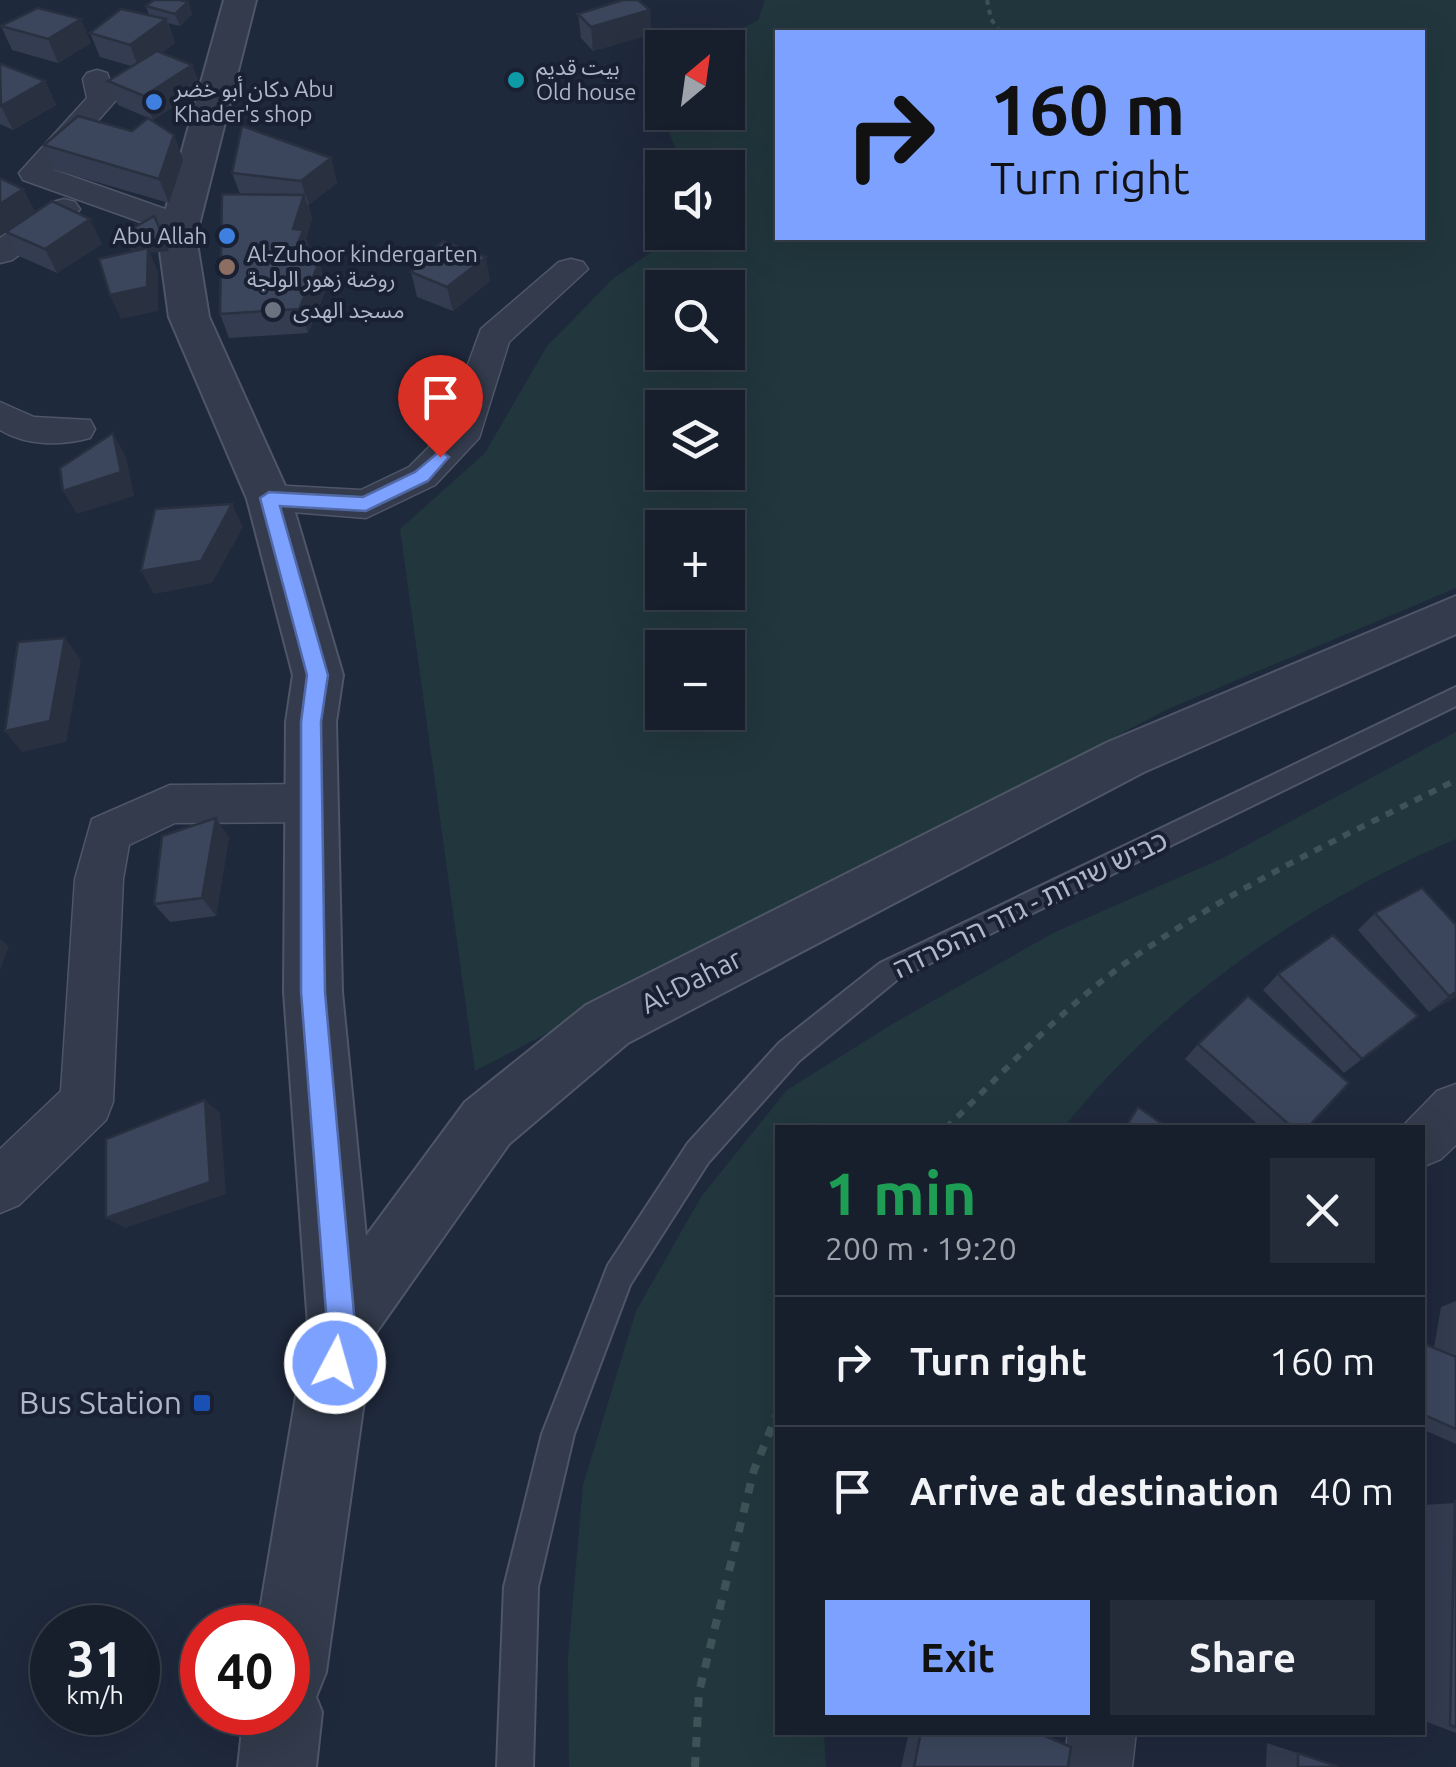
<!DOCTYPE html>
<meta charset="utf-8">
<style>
body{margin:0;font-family:Ubuntu,"Noto Sans Arabic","Noto Sans Hebrew",sans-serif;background:#242c39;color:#f1f3f6;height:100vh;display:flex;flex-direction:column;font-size:38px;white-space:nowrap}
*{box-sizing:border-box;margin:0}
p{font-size:32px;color:#9ea2aa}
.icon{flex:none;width:55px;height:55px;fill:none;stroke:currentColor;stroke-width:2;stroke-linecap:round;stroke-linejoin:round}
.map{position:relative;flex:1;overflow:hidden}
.sheet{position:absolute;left:775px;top:1125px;width:650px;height:610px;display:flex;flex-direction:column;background:#171f2d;border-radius:0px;box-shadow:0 10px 40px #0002,0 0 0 2px #363d49}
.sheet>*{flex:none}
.banner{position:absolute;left:775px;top:30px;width:650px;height:210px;border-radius:0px;box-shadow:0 10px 40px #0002,0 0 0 2px #363d49;background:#7da1ff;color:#111;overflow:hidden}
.needle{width:65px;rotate:29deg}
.tools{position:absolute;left:645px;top:30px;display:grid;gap:20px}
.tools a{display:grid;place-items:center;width:100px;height:100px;border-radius:0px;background:#171f2d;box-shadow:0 10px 40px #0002,0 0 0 2px #363d49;font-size:50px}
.speed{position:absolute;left:30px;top:1605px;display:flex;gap:20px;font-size:50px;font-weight:700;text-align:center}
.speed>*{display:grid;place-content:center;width:130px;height:130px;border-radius:50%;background:#171f2d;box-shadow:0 10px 40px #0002,0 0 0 2px #363d49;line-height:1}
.speed small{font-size:25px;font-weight:400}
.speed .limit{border:15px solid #d22;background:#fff;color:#111}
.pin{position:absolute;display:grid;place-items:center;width:85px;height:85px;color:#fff;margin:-102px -42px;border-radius:50% 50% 50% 0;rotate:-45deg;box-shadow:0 0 10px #0007}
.pin .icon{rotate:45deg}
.me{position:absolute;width:110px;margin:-55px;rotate:6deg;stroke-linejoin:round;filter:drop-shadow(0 0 8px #0008)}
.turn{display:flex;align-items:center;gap:35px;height:210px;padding:0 50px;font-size:45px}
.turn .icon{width:130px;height:130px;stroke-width:2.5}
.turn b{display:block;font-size:70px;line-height:85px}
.round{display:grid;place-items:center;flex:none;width:105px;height:105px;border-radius:0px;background:#242c39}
.overview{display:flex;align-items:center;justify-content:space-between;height:170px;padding:0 50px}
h1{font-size:60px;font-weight:700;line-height:75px;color:#1e9e55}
.action{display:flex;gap:20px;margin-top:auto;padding:20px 50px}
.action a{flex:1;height:115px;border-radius:0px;background:#7da1ff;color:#111;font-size:40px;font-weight:700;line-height:115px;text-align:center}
.action a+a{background:#242c39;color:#f1f3f6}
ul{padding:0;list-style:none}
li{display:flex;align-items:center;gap:30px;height:130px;padding:0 50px;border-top:2px solid #363d49}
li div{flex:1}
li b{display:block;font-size:38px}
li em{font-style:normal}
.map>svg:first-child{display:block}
</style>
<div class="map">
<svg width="1456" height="1767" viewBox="0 0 1456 1767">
<rect width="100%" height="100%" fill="#1f293c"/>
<!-- green -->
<g fill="#21373d" fill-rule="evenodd">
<path d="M765,0H1456V588L1168,709L475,1071L400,529L485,453L547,346L614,278L679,233L728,232V168L684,167L646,81L662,72V112H728V48L708,47L758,20ZM778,32H1422V238H778ZM662,288H728V352H662ZM662,408H728V472H662ZM662,528H728V592H662ZM662,648H728V712H662Z"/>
<path d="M1456,732V839C1307,902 1166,1000 1064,1127L778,1128V1732L824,1733L826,1767H569L568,1657L583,1485L636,1311L701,1197L787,1090L894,1023L1055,932L1221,859Z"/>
</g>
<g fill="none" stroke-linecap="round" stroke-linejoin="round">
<!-- service casing -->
<g stroke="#4e5667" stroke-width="4">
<polygon id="service" points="1456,687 1456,706 898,979 799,1061 708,1163 630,1285 574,1434 538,1587 533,1767 497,1767 504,1587 542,1434 608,1265 688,1143 779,1043 880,963"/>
</g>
<!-- minor casing -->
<g stroke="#4e5667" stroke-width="3">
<g id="minor">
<polygon points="97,70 107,73 117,99 54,170 191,218 196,225 191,232 169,232 23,180 19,173 87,98 83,79 87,73"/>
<polygon points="64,199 75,202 80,209 75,216 12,260 0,263 0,238 53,202"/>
<polygon points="571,259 583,262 588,269 509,342 479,438 435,485 366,518 255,509 250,499 255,489 269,485 361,490 409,467 443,433 481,329 559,262"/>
<path d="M0,402L34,417L90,420L95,429L90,438C60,446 27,446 0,430Z"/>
<polygon points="311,784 327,790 334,803 327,816 311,822 175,823 129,845 123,879 113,1102 106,1120 19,1205 0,1213 0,1149 61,1091 75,879 92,819 170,785"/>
<polygon points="1456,1084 1456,1145 1441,1159 1422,1167 1422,1128 1401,1128 1437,1091"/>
<polygon points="1068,1732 1136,1732 1132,1767 1064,1767"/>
</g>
</g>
<!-- tertiary casing -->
<g stroke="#4e5667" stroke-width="4">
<polygon id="tertiary" points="224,0 256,0 196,237 209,317 291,499 343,675 336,722 342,992 366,1236 465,1102 586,1005 1108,742 1456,596 1456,634 1144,772 628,1043 509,1144 373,1337 326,1672 316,1697 322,1712 316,1767 238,1767 244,1712 288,1712 288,1628 257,1628 308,1325 284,992 286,722 293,675 247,499 169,317 158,237"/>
</g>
<!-- path-far2 -->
<polyline stroke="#3c5358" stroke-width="4" stroke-dasharray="5 5" stroke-linecap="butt" points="987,0 991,19 1000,32"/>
<!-- path-far1 -->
<path stroke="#3c5358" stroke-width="6" stroke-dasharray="8 8" stroke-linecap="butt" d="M946,1128C1004,1072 1061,1009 1127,962C1230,889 1344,836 1456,780"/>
<!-- path -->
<polyline stroke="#3c5358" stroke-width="8" stroke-dasharray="10 10" stroke-linecap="butt" points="695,1767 699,1692 754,1470 778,1412"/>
<!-- service -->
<use href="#service" fill="#333b4c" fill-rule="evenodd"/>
<!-- minor -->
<use href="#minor" fill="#333b4c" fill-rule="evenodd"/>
<!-- tertiary -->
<use href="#tertiary" fill="#333b4c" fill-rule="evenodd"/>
</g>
<!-- wall -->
<g fill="#333c50">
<polygon points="188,2 192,14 180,26 168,23 175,43 161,53 192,65 201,89 153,120 118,105 108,81 131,66 100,57 90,33 149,15 146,6"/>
<polygon points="578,14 652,34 593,51 581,38"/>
<polygon points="1,26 91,43 58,63 12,50"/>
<polygon points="0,65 45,81 56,105 13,130 0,124"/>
<polygon points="132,131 174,135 183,160 169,203 55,170 44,145"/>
<polygon points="331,158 337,183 308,205 312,219 306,238 311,254 308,262 319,263 327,287 308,333 229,338 220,314 240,194 232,173"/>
<polygon points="0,178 23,189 35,212 102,244 57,273 19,256 6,232 0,236"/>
<polygon points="411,272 490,281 453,311 417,297"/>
<polygon points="229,837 216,916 170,922 154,904"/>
<polygon points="1375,913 1456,997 1429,1012 1358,930"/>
<polygon points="1278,974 1418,1016 1344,1073 1263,990"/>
<polygon points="1198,1044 1307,1128 1262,1128 1185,1059"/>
<polygon points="1456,1301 1456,1444 1422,1429 1422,1343 1434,1348 1441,1307"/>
<polygon points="1456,1503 1456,1733 1422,1720 1422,1505"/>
<polygon points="909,1732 1041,1732 1071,1747 1068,1767 901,1767"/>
<polygon points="1267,1743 1339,1767 1266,1767"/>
</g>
<!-- shaded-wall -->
<g fill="#293141">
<polygon points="188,2 192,14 180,26 175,14"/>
<polygon points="650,10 652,34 593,51 591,27"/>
<polygon points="81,19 91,43 58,63 48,39"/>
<polygon points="166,19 175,43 139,69 130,45"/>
<polygon points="192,65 201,89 153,120 144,96"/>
<polygon points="45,81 56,105 13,130 1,106"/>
<polygon points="174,135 183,160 169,203 159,179"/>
<polygon points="331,158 337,183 309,205 301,181"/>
<polygon points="23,189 36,213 0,236 0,204"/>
<polygon points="304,195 312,219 306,238 311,254 299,286 291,262 293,229"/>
<polygon points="90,219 102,244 57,273 45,249"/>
<polygon points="164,238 169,251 150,253 158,272 158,311 121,319 110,295 133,256 128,244"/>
<polygon points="486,257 490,281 453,311 447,287"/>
<polygon points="319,263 327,287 308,333 299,309"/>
<polygon points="113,433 126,457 134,496 77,514 63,491"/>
<polygon points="232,504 243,527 212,583 154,594 141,571"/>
<polygon points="65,638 81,660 66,742 22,752 5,731"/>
<polygon points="216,818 229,837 216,916 202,898"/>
<polygon points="0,939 9,946 0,970"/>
<polygon points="1456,992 1456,997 1429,1012 1449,996"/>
<polygon points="205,1100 220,1113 226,1194 125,1228 106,1218"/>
</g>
<!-- building -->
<g fill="#3b465d" stroke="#293141" stroke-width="2.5">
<polygon points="154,0 180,0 188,2 175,14 146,6"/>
<polygon points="623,0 638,0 650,10 591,27 578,14"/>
<polygon points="38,8 81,19 48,39 1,26"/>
<polygon points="121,9 166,19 130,45 90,33"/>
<polygon points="157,51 192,65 144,96 108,81"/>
<polygon points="0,65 1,64 45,81 1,106"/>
<polygon points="78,116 132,131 148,118 174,135 159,179 44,145"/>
<polygon points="242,126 331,158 301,181 232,173"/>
<polygon points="0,178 23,189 0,204"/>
<polygon points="222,194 304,195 293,229 303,230 291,262 319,263 299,309 220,314"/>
<polygon points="52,201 90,219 45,249 6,232"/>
<polygon points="154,216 164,238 128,244 122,235"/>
<polygon points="443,241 486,257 447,287 411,272"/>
<polygon points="148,248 147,287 110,295 99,259"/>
<polygon points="113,433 121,472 63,491 60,468"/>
<polygon points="232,504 201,561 141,571 155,509"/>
<polygon points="65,638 50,721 5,731 18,642"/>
<polygon points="216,818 202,898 154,904 162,836"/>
<polygon points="1422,888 1456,925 1456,992 1449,996 1375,913"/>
<polygon points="1333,935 1418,1016 1362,1059 1278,974"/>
<polygon points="1248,996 1349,1083 1307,1128 1293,1128 1198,1044"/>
<polygon points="205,1100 210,1182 106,1218 106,1139"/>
<polygon points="1138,1107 1168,1128 1125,1128"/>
<polygon points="1422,1343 1456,1357 1456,1355 1456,1429 1422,1414"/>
<polygon points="1455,1502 1456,1503 1456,1727 1450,1725"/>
<polygon points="921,1732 1036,1732 1071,1747 1068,1767 914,1767"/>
<polygon points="1298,1753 1339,1767 1298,1767"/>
</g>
<!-- route -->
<polygon fill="#7da1ff" stroke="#5169a6" stroke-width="2.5" points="440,451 449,457 428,481 366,511 280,506 328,675 321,722 325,992 355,1325 345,1373 335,1377 325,1373 321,1363 327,1325 301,992 301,722 307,675 260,498 269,492 363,497 415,472"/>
<!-- markers -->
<circle fill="#0f9aa8" stroke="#192031" stroke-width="4" cx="516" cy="80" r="10"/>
<g fill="#3f7fe0" stroke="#192031" stroke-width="4">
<circle cx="154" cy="102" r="10"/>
<circle cx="227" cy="236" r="10"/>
</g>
<circle fill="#8d6e63" stroke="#192031" stroke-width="4" cx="227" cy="267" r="10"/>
<circle fill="#6b7280" stroke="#192031" stroke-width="4" cx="273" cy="310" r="10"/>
<rect fill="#1a4fb4" stroke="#192031" stroke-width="4" x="192" y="1393" width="20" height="20" rx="5"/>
<g text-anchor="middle" stroke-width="8" stroke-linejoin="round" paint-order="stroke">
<!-- far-poi labels -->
<g font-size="22" fill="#aeb6c9" stroke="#192031" text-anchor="start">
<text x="536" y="75">بيت قديم<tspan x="536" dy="25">Old house</tspan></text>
<text x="174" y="97">دكان أبو خضر Abu<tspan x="174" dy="25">Khader's shop</tspan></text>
<text x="207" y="244" text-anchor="end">Abu Allah</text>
<text x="247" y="262">Al-Zuhoor kindergarten<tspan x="247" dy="25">روضة زهور الولجة</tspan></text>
<text x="293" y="318">مسجد الهدى</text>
</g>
<!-- street labels -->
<g font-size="28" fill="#aeb6c9" stroke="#192031">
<text transform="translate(1030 904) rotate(-26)" y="10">כביש שירות - גדר ההפרדה</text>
<text transform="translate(691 981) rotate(-27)" y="10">Al-Dahar</text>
</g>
<!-- near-poi labels -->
<g font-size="32" fill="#aeb6c9" stroke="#192031" text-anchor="end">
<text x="182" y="1414">Bus Station</text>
</g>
</g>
</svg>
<div class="tools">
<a><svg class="needle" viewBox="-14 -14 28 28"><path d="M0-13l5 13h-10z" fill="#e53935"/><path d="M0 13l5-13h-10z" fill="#9ea2aa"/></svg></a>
<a><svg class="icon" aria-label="sound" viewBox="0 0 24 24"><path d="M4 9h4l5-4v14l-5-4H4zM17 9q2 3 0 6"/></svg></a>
<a><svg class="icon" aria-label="search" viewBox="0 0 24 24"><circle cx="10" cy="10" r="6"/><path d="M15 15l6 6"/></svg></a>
<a><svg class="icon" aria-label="layers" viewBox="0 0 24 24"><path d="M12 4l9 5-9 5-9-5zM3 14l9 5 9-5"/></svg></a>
<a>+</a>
<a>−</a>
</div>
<div class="speed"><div>31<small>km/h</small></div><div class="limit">40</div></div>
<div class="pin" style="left:440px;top:457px;background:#d93025"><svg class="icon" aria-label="arrive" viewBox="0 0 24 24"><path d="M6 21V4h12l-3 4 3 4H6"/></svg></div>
<svg class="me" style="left:335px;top:1363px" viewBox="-20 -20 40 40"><circle r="17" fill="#7da1ff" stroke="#fff" stroke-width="3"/><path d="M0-11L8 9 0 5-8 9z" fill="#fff"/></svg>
<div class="banner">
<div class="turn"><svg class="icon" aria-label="right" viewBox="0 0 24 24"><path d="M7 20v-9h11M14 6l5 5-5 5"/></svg><div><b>160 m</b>Turn right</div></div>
</div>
<section class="sheet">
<div class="overview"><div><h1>1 min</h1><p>200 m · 19:20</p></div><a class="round"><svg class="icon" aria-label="close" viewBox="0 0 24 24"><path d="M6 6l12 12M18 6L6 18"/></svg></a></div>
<ul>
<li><svg class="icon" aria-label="right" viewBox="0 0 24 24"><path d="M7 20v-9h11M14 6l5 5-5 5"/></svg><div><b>Turn right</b></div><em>160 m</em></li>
<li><svg class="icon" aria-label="arrive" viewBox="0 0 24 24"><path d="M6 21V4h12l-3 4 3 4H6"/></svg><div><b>Arrive at destination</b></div><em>40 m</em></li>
</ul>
<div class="action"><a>Exit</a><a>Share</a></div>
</section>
</div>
